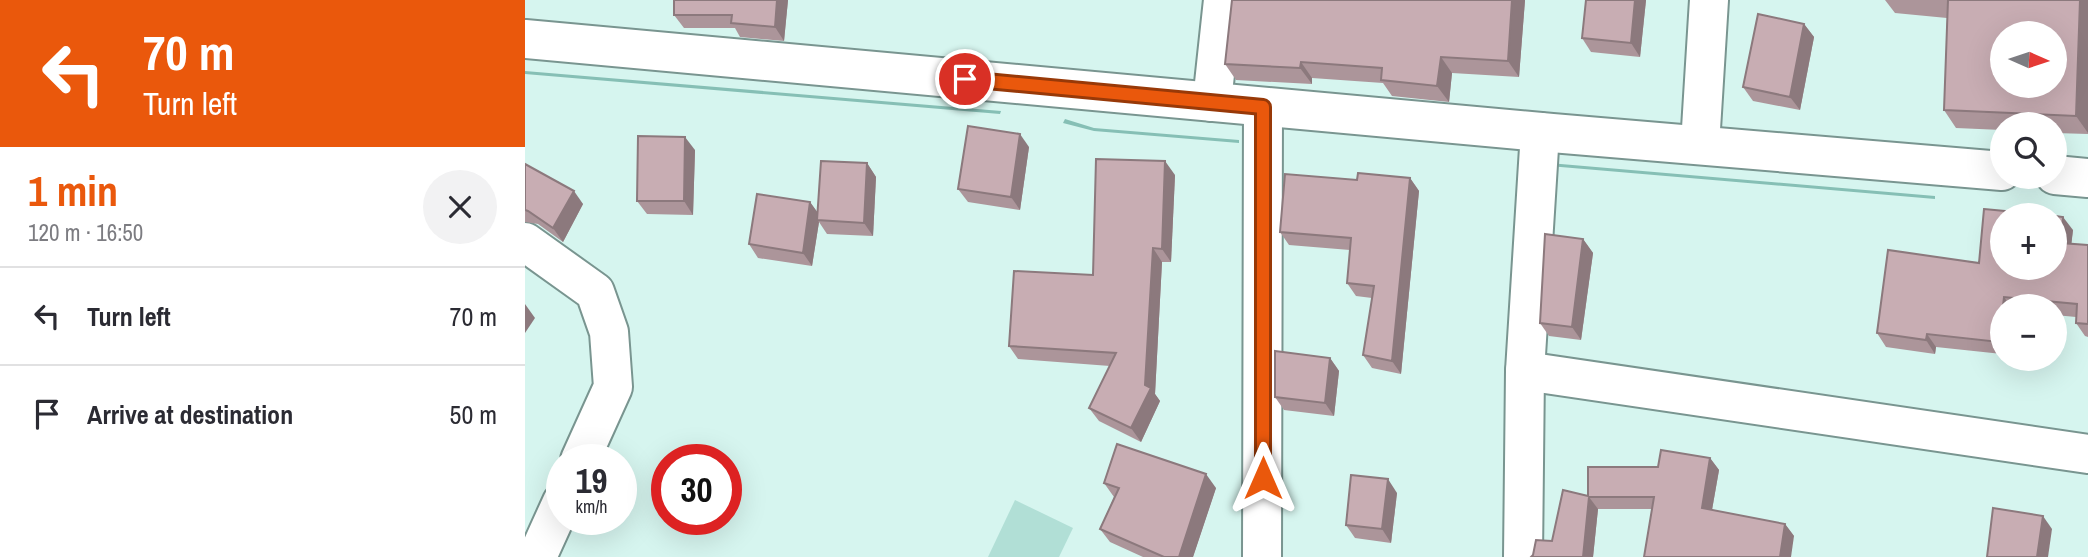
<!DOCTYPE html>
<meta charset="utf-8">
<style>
body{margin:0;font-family:"Archivo Narrow",sans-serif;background:#f2f2f3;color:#2b2b33;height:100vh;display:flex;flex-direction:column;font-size:26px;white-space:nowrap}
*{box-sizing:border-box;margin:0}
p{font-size:23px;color:#7c7c81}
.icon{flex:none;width:38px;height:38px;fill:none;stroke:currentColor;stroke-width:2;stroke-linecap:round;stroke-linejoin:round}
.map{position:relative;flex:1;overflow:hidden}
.drawer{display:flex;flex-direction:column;background:#fff;width:525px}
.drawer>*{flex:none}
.hud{background:#ea580c;color:#fff;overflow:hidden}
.needle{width:46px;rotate:93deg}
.controls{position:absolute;left:1465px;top:21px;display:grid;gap:14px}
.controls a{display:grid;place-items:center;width:77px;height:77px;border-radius:50%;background:#fff;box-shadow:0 7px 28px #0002;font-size:35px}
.speed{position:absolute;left:21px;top:444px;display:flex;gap:14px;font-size:35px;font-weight:700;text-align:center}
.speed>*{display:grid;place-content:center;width:91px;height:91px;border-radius:50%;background:#fff;box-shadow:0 7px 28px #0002;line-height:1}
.speed small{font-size:18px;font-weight:400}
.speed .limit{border:10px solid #d22;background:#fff;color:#111}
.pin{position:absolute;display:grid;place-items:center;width:60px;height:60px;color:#fff;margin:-30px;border:4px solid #fff;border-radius:50%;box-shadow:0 2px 7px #0007}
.me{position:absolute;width:77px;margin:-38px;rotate:0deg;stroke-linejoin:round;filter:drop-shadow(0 0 5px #0008)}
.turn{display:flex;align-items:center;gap:24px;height:147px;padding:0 28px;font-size:32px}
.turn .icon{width:91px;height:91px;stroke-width:2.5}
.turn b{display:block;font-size:49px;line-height:60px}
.round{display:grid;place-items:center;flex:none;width:74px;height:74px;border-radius:37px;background:#f2f2f3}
.head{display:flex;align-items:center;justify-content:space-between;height:119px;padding:0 28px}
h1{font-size:42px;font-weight:800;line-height:52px;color:#ea580c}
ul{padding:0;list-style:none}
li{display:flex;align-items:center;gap:21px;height:98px;padding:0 28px;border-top:2px solid #e1e1e2}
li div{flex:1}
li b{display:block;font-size:26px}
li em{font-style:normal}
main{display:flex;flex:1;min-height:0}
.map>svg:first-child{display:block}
</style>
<main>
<section class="drawer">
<div class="hud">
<div class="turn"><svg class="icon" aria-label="left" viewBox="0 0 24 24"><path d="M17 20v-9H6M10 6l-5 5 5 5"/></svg><div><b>70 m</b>Turn left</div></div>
</div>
<div class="head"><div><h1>1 min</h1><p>120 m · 16:50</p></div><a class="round"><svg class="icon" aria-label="close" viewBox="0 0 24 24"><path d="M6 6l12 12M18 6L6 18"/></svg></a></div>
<ul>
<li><svg class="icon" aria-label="left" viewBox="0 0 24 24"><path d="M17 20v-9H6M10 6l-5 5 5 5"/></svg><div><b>Turn left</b></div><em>70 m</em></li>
<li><svg class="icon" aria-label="arrive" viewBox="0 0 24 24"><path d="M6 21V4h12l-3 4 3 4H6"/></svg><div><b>Arrive at destination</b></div><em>50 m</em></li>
</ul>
</section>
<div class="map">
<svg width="1563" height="557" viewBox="0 0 1563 557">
<rect width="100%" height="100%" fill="#d6f5ef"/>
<!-- green -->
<polygon fill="#b1dfd6" points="490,500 548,528 534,557 463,557"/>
<!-- water -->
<g fill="#86bfb5">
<polygon points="0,71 476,111 475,114 0,74"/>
<polygon points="540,119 569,128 714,140 714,143 569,131 538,123"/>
<polygon points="1024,163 1410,196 1410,199 1024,166"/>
</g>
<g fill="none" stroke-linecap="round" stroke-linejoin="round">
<!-- minor casing -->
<g stroke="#799590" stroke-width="42">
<g id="minor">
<polyline points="0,39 1027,133 1477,171"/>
<polyline points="687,102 698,0"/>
<polyline points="1175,145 1184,0"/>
<polyline points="1530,175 1563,178"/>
<polyline points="0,242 70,292 84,332 88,387 55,460"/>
<polyline points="1000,371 1563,454"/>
<polyline points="12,557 37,502"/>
<polyline points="737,557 738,107"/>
<polyline points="998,557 1000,371 1015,132"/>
</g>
</g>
<!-- minor -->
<use href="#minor" stroke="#fff" stroke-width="38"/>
</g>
<!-- wall -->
<g fill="#ac959a">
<polygon points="263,0 259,41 215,37 210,28 159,28 149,15"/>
<polygon points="707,0 1000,0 994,77 927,73 924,102 867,96 858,83 787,78 787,84 711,80 700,64"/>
<polygon points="1061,0 1121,0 1115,57 1066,52 1057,38"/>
<polygon points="1360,0 1563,0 1563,134 1530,133 1530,124 1477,124 1477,130 1431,128 1419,110 1422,18 1370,13"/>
<polygon points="1279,24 1289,37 1275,110 1228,101 1218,87"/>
<polygon points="504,147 495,210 443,202 433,189"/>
<polygon points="170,150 168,215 122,214 112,201"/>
<polygon points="342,163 351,177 348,236 302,234 294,222 287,266 233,258 224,244 285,202 293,213"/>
<polygon points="0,164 58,204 38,242 13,224 0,222"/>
<polygon points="650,175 646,262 637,262 630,394 635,401 616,442 574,421 564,408 585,366 493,359 484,346 568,275"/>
<polygon points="885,178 894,191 876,374 847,368 838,355 847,298 831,296 822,283 825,250 764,245 755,232 832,180"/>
<polygon points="1548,230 1546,244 1563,245 1563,337 1560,336 1551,323 1551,317 1530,315 1530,306 1477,306 1477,354 1411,347 1410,354 1361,347 1352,333 1454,263"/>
<polygon points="1058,239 1068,253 1056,340 1024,336 1015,323"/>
<polygon points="805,358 814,371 809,416 759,410 750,397"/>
<polygon points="1185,458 1194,470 1187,510 1260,524 1269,536 1127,509 1073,509 1068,557 1006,557 1027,541 1063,496"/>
<polygon points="579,483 691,488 668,557 618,557 585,542 575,529 589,497"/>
<polygon points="872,493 866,543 830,538 821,525"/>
</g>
<!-- shaded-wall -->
<g fill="#8c797d">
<polygon points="252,0 263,0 259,41 250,27"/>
<polygon points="987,0 1000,0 994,77 983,61"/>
<polygon points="1110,0 1121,0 1115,57 1106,43"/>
<polygon points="1555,0 1563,0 1563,133 1551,116"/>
<polygon points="1279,24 1289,37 1275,110 1265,97"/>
<polygon points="916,57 927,73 924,102 912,86"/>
<polygon points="776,62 787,78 787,84 775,68"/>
<polygon points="495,134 504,147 495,210 486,197"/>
<polygon points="160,137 170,150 168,215 159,201"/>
<polygon points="640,161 650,175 646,262 637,249"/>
<polygon points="342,163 351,177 348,236 339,223"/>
<polygon points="885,178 894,191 876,374 867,361"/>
<polygon points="49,191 58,204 38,242 28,228"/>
<polygon points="285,202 295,216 292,220 294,222 287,266 278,253"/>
<polygon points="1538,217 1548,230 1545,256 1536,243"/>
<polygon points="1058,239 1068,253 1056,340 1047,327"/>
<polygon points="628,248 637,262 630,394 635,401 616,442 606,428"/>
<polygon points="1479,297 1485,306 1478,306"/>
<polygon points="0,304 10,318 0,333"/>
<polygon points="1477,315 1477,345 1474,342"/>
<polygon points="1402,334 1411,347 1410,354 1401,340"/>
<polygon points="805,358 814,371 809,416 800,403"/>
<polygon points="1185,458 1194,470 1185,521 1177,508"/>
<polygon points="681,474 691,488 668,557 654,557"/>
<polygon points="863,479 872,493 866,543 857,529"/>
<polygon points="1064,497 1073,509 1068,557 1058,557"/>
<polygon points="1518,516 1527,529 1523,557 1512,557"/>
<polygon points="1260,524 1269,536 1266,557 1255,557"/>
</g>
<!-- building -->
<g fill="#c8adb3" stroke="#8c797d" stroke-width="2" fill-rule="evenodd">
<polygon points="149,0 252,0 250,27 206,23 207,15 149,15"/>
<polygon points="707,0 987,0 983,61 916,57 912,86 856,80 857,68 776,62 775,68 700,64"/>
<polygon points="1061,0 1110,0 1106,43 1057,38"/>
<path d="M1423,0H1555L1551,116L1419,110ZM1477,33H1530V86H1477Z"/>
<polygon points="1233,14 1279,24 1265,97 1218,87"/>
<polygon points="443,126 495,134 486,197 433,189"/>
<polygon points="113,136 160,137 159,201 112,201"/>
<polygon points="571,159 640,161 637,249 628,248 620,385 626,388 606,428 564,408 591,353 484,346 489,271 568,275"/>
<polygon points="296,161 342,163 339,223 292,220"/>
<polygon points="0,164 49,191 28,228 3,211 0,210"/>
<polygon points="833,173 885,178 867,361 838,355 849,286 822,283 826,238 755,232 760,174 832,180"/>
<polygon points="232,194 285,202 278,253 224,244"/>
<polygon points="1459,209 1522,215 1477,215 1477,268 1530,268 1530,216 1538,217 1536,243 1563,245 1563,324 1551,323 1552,304 1479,297 1474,342 1402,334 1401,340 1352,333 1363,250 1454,263"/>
<polygon points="1020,234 1058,239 1047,327 1015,323"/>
<polygon points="750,351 805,358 800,403 750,397"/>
<polygon points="592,444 681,474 654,557 639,557 575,529 594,488 579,483"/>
<polygon points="1136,450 1185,458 1177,508 1260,524 1255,557 1119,557 1129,497 1064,497 1058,557 1006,557 1008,555 1011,540 1027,541 1038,490 1063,496 1063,467 1133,467"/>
<polygon points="826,475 863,479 857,529 821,525"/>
<polygon points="1468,508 1518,516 1512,557 1462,557"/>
</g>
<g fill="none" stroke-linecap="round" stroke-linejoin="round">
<!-- route casing -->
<g stroke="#983908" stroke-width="18">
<polyline id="route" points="440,79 738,107 738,478"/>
</g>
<!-- route -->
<use href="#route" stroke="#ea580c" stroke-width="12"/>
</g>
</svg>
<div class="controls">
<a><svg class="needle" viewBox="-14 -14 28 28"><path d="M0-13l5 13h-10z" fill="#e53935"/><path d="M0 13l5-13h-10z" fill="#7c7c81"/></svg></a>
<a><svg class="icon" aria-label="search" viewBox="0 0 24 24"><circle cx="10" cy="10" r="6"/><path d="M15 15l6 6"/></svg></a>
<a>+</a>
<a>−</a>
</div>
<div class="speed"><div>19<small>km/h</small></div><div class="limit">30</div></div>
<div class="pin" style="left:440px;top:79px;background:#d93025"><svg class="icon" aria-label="arrive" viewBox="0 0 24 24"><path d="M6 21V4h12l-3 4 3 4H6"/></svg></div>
<svg class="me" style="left:738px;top:478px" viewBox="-20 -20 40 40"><path d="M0-17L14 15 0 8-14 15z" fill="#ea580c" stroke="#fff" stroke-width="4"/></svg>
</div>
</main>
